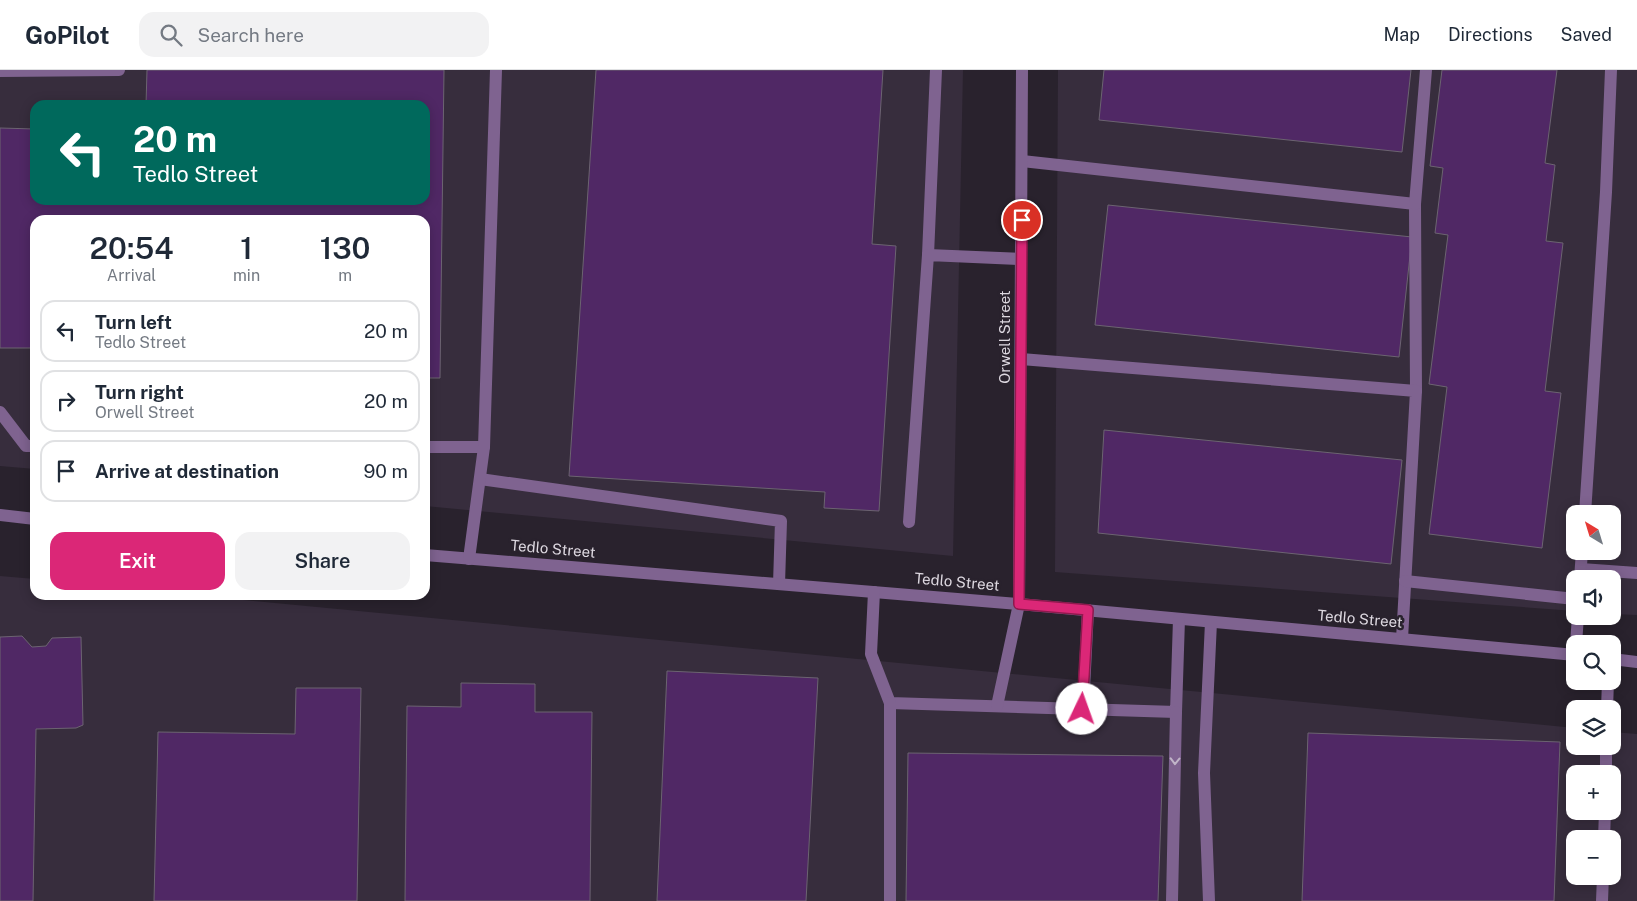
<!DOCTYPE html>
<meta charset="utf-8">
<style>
body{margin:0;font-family:"Public Sans",sans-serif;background:#f2f2f3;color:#1f2937;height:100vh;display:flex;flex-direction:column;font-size:19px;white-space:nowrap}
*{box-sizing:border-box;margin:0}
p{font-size:16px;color:#747a83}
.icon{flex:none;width:28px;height:28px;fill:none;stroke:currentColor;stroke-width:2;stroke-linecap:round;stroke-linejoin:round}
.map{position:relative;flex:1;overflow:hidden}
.drawer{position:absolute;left:30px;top:145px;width:400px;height:385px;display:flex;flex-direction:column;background:#fff;border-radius:15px;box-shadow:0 2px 12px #0003}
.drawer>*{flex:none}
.hud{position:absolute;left:30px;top:30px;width:400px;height:105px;border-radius:15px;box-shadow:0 2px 12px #0003;background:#00695c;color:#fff;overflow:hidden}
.needle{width:32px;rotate:322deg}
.buttons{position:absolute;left:1566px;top:435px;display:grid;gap:10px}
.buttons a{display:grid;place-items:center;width:55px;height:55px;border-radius:10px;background:#fff;box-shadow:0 2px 12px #0003;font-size:25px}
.pin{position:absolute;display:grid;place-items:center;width:42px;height:42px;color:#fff;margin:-21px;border:2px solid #fff;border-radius:50%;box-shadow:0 1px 5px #0007}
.me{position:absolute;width:55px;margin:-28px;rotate:3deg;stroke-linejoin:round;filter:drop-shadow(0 0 4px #0008)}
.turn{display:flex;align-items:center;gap:18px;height:105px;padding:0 20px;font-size:22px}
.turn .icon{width:65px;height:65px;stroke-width:2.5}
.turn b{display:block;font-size:35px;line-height:42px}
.eta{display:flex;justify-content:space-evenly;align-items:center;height:85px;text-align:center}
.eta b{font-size:30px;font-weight:600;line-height:35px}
.action{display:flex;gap:10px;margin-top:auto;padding:10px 20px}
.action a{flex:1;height:58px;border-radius:15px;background:#db2777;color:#fff;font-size:20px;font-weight:600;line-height:58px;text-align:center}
.action a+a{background:#f2f2f3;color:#1f2937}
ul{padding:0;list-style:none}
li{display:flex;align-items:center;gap:15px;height:62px;margin:0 10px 8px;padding:0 10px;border:2px solid #e0e1e3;border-radius:15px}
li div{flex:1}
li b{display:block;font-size:19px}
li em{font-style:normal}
header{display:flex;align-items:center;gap:30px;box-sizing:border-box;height:70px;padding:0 25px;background:#fff;border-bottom:1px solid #e0e1e3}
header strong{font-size:24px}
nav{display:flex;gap:28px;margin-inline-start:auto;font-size:18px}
.search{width:350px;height:45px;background:#f2f2f3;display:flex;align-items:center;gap:12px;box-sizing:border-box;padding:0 18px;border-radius:15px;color:#747a83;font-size:19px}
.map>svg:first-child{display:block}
</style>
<header>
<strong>GoPilot</strong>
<div class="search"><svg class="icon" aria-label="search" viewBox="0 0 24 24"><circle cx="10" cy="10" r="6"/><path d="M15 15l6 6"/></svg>Search here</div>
<nav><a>Map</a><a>Directions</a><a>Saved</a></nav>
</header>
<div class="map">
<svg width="1637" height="831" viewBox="0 0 1637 831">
<rect width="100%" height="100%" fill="#29222d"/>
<!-- built -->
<g fill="#372d3d" fill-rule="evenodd">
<path d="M0,0H963L953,486L425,436V150H35V399L0,396ZM35,35H425V130H35Z"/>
<path d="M1058,0H1637V545L1613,544L1612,509H1575V541L1055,502ZM1575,444H1612V481H1575Z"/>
<path d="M0,506L35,509V525H192L1575,658V676H1612L1613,662L1637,664V831H0ZM1575,704H1612V741H1575ZM1575,769H1612V806H1575Z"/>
</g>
<!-- building -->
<g fill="#502865" stroke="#6c6471">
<polygon points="147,0 444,0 440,308 425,308 425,150 35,150 35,278 0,278 0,58 35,59 35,130 425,130 425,35 146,35"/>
<polygon points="596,0 883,0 872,174 896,176 879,441 824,438 825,422 569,406"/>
<polygon points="1104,0 1411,0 1402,82 1099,50"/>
<polygon points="1442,0 1557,0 1545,93 1555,95 1546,171 1563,173 1545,321 1561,323 1542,478 1429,464 1447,317 1429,314 1448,165 1435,163 1443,98 1430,96"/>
<polygon points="1108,135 1412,167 1399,287 1095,255"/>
<polygon points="1104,360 1402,390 1391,494 1098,463"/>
<polygon points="22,566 32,577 46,576 52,568 81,567 83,655 76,658 36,659 33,831 0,831 0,567"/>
<polygon points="667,601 818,608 806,831 657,831"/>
<polygon points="461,613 535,614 535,642 592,642 590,831 405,831 407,636 461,637"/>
<polygon points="296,618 361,618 357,831 154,831 158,662 295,664"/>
<polygon points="1308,663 1560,672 1554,831 1302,831"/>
<polygon points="908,683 1163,686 1158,831 906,831"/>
</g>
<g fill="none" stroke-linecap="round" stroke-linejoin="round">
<!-- minor -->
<g stroke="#7f6390" stroke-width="12">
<polyline points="0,1 119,0"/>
<polyline points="1022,91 1415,134 1416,321"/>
<polyline points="1415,134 1426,0"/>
<polyline points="928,185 936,0"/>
<polyline points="1021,289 1416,321 1402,569"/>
<polyline points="0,342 26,376 35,376"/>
<polyline points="425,377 484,377"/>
<polyline points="480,409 781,451 779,514"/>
<polyline points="1585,444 1606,122 1611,0"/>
<polyline points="0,445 35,449"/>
<polyline points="909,452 928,185 1021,189"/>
<polyline points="425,485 1019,534 1575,585"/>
<polyline points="469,489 484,377 496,0"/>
<polyline points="1581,499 1637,503"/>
<polyline points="1580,509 1582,481"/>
<polyline points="1405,511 1575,529"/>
<polyline points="874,522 871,584 890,633 1176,642 1179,549"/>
<polyline points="1576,574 1578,546"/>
<polyline points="1612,589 1637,592"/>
<polyline points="997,636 1019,534 1022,0"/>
<polyline points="1083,639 1088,540"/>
<polyline points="1607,639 1608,611"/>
<polyline points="1606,704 1606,676"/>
<polyline points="1604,769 1605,741"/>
<polyline points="890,831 890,633"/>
<polyline points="1172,831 1176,642"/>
<polyline points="1209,831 1204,703 1211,552"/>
<polyline points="1602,831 1603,806"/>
</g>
</g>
<!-- one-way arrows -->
<defs><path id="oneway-chevron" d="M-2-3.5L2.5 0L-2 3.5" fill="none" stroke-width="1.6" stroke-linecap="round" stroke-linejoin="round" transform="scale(1.25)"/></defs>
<use stroke="#c1b5c8" href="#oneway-chevron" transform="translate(1175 691) rotate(91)"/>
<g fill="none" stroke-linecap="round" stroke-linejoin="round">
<!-- route casing -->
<g stroke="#8e194d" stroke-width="12">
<polyline id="route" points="1022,150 1019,534 1088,540 1082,639"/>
</g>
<!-- route -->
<use href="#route" stroke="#db2777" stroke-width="9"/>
</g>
<g text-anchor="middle" stroke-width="5" stroke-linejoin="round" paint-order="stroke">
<!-- street labels -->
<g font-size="15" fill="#ddd8e0" stroke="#29222d">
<text transform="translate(1005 267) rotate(-90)" y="5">Orwell Street</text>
<text transform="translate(553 479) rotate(5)" y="5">Tedlo Street</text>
<text transform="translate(957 512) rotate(5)" y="5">Tedlo Street</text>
<text transform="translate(1360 549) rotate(5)" y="5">Tedlo Street</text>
</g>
</g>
</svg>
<div class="buttons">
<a><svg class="needle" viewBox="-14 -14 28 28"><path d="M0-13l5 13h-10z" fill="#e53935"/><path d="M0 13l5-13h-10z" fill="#747a83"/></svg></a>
<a><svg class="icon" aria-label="sound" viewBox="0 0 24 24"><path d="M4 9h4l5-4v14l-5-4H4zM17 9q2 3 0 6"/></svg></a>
<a><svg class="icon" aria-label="search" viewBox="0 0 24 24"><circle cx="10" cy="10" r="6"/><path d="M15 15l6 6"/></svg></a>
<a><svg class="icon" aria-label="layers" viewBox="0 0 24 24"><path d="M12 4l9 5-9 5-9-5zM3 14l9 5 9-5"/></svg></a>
<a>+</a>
<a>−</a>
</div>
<div class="pin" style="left:1022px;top:150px;background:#d93025"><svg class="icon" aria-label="arrive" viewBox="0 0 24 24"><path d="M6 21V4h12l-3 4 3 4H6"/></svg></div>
<svg class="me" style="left:1082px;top:639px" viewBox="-20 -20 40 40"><circle r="19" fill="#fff"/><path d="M0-13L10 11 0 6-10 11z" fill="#db2777"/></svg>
<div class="hud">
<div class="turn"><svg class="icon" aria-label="left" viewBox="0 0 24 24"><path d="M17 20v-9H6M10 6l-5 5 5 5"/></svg><div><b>20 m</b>Tedlo Street</div></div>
</div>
<section class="drawer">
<div class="eta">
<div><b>20:54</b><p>Arrival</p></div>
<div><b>1</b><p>min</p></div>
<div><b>130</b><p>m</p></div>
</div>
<ul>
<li><svg class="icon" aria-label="left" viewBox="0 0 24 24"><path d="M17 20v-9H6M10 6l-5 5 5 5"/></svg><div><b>Turn left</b><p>Tedlo Street</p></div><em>20 m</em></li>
<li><svg class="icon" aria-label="right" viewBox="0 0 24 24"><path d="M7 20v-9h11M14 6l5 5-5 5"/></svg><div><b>Turn right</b><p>Orwell Street</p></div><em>20 m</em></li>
<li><svg class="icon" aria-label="arrive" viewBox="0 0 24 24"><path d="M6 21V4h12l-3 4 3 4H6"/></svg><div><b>Arrive at destination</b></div><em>90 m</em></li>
</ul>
<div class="action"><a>Exit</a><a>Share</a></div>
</section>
</div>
